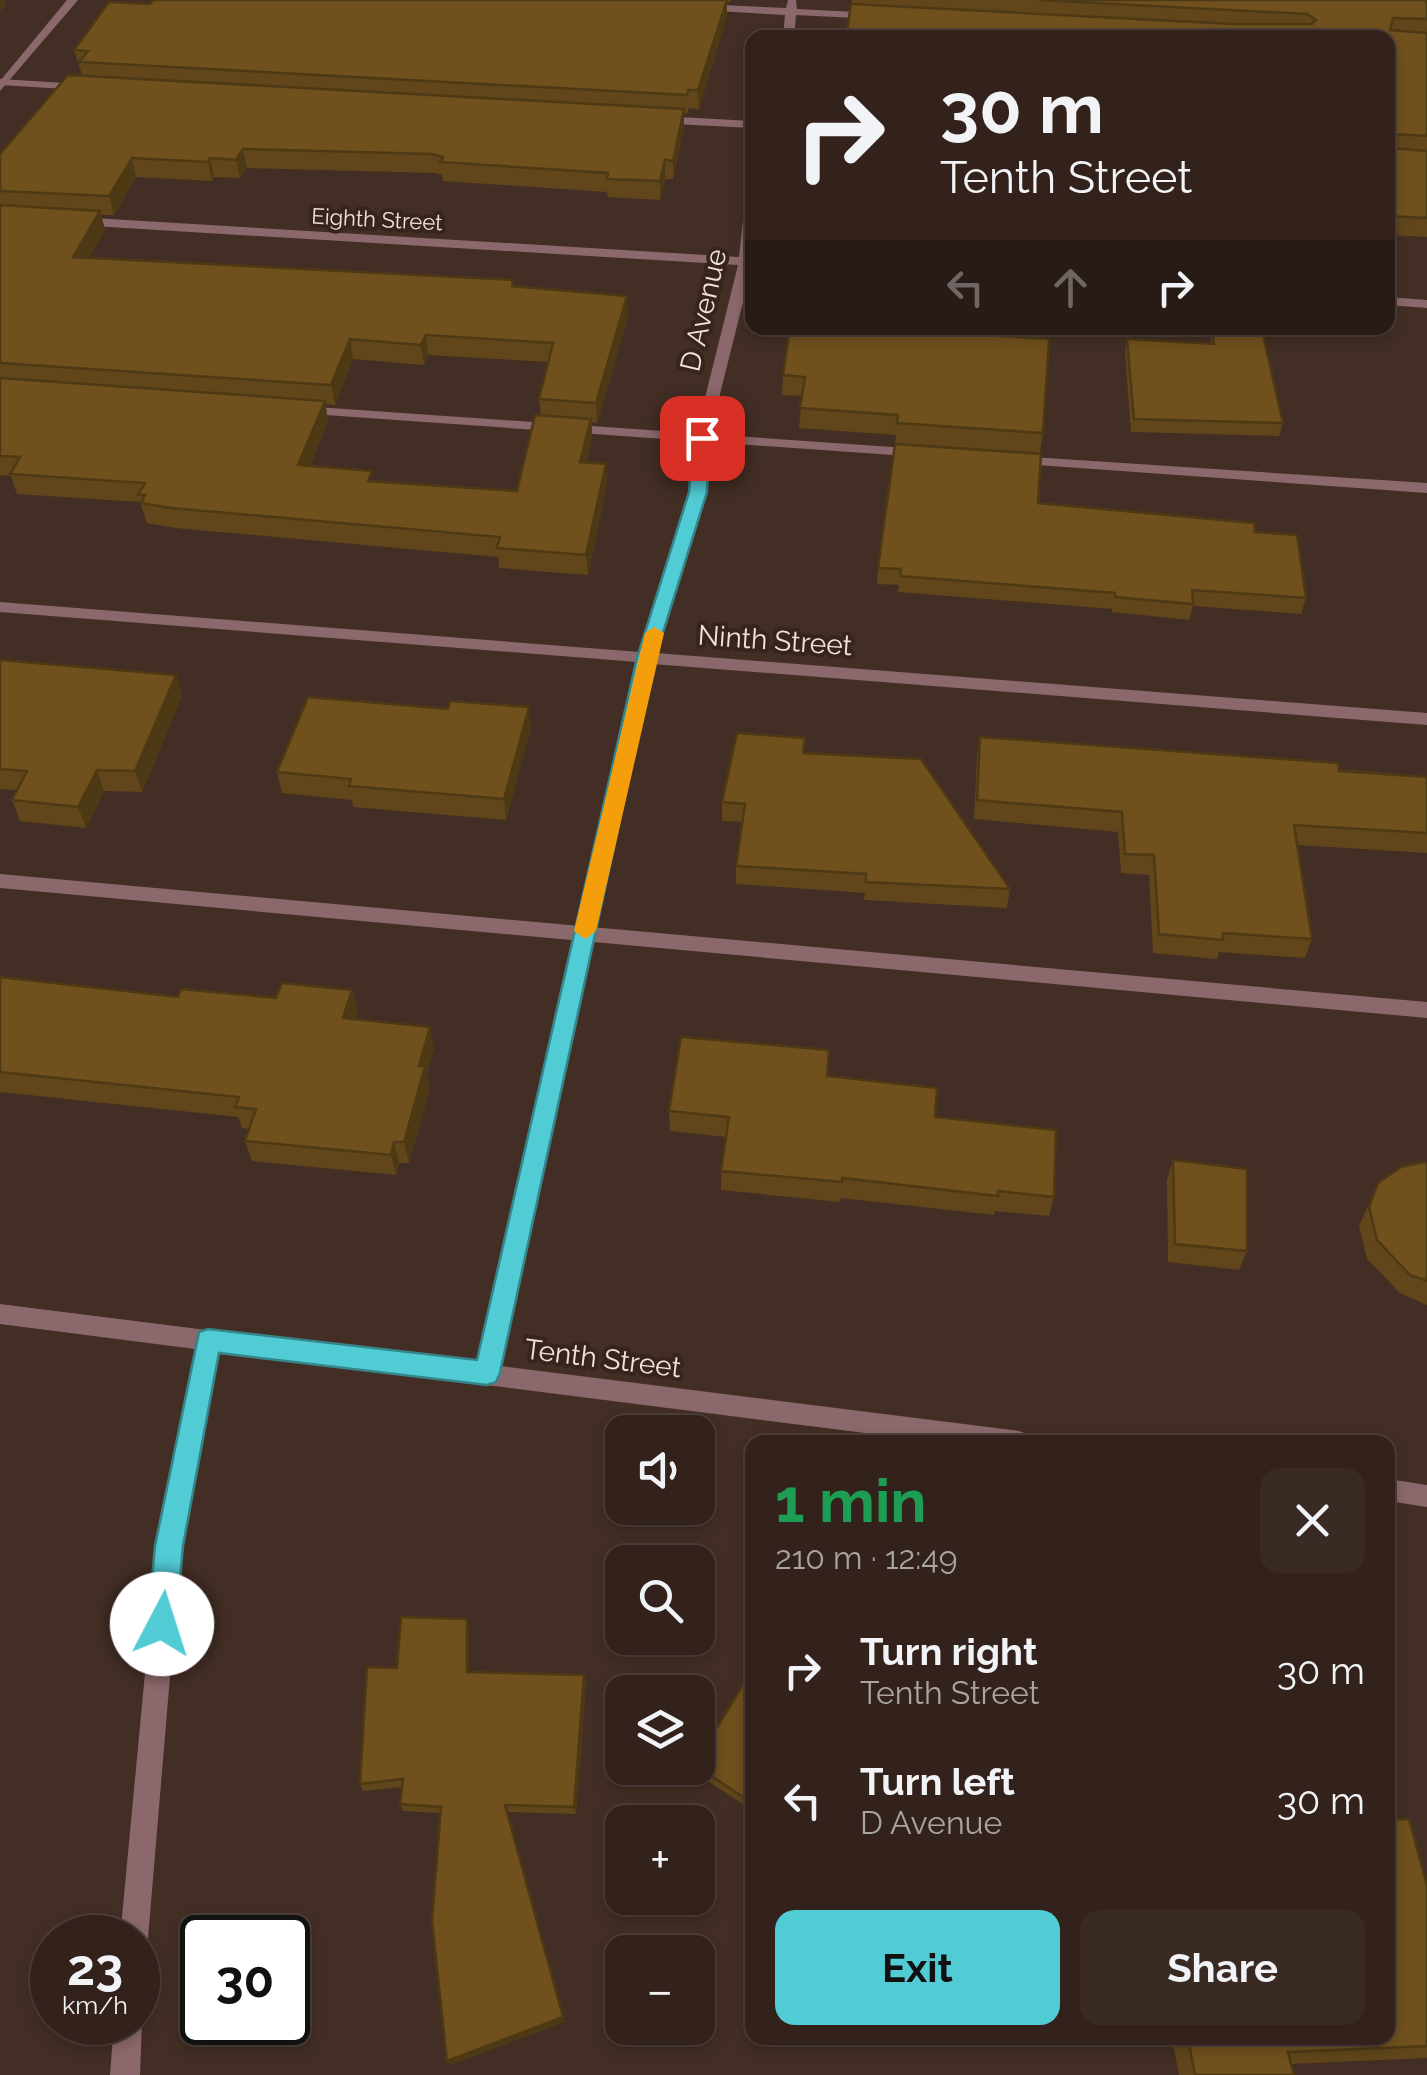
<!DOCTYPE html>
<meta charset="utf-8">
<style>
body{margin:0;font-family:Raleway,sans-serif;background:#3a2a24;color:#f1f3f6;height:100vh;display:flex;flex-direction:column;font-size:38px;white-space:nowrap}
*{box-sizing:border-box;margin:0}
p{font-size:32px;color:#a8a4a3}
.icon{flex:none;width:55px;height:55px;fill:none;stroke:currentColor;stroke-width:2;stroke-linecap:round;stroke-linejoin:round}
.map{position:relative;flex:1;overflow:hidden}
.details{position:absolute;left:745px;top:1435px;width:650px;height:610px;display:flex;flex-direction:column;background:#32221b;border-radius:20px;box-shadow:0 5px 15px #0003,0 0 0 2px #4d3f3a}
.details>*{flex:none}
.banner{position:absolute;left:745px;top:30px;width:650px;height:305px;border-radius:20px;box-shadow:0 5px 15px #0003,0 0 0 2px #4d3f3a;background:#32221b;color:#f1f3f6;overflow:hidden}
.fabs{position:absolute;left:605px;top:1415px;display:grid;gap:20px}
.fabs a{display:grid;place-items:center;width:110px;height:110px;border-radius:20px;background:#32221b;box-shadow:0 5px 15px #0003,0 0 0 2px #4d3f3a;font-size:50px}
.speed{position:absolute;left:30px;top:1915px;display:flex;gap:20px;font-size:50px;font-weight:700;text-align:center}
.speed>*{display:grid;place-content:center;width:130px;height:130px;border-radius:50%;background:#32221b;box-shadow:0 5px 15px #0003,0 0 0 2px #4d3f3a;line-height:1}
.speed small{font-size:25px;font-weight:400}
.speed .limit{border:5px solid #111;border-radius:15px;background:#fff;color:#111}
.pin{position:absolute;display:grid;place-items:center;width:85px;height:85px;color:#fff;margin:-42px;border-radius:20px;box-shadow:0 5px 15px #0006}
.me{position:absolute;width:110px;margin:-55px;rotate:5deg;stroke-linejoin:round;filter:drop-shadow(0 0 8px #0008)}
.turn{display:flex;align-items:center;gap:35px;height:210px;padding:0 30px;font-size:45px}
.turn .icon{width:130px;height:130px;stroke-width:2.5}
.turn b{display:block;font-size:70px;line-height:85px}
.lanes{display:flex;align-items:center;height:95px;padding:0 30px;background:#0003;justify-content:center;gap:50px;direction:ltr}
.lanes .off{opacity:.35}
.round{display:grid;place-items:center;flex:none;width:105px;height:105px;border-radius:20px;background:#3a2a24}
.headline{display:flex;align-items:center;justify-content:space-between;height:170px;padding:0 30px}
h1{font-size:60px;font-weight:700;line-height:75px;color:#1e9e55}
.primary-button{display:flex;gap:20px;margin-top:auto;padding:20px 30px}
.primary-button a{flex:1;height:115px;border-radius:20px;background:#51ccd5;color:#111;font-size:40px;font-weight:700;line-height:115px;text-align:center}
.primary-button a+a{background:#3a2a24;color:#f1f3f6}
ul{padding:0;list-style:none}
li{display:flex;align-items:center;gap:30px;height:130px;padding:0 30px}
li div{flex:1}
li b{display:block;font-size:38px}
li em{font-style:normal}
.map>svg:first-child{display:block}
</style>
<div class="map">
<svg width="1427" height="2075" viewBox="0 0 1427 2075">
<rect width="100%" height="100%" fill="#422e24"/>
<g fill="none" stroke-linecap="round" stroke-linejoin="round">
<!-- lane -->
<g fill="#8b686b" fill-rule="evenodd">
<polygon points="0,79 82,84 88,87 82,90 0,85"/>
<polygon points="660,116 752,121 752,128 656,123 654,120"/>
<polygon points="302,406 921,449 928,453 921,457 297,413 297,407"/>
<polygon points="1015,456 1427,483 1427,493 1010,463 1010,457"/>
<polygon points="0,874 1427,1002 1427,1018 0,888"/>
</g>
<!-- street -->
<g fill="#8b686b" fill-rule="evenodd">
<polygon points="67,0 78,0 0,91 0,81"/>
<polygon points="788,0 796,0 797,9 876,13 881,16 876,19 796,15 794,38 783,38 785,15 700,10 695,7 700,4 786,8"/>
<polygon points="752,189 752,266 709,438 706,492 656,653 1427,713 1427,725 653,664 500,1366 1019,1431 1027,1434 1031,1442 937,1442 217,1351 181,1546 148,1938 144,1948 138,1951 138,1938 120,1938 157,1546 195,1349 0,1324 0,1304 478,1364 637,662 0,612 0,602 640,652 690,492 695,438 738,265 76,225 70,221 76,217 739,257 746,193"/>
<polygon points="1388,297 1427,300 1427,308 1388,305"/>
<polygon points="1388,1479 1427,1485 1427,1507 1388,1501"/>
<polygon points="138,2012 142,2022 140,2075 110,2075 114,2022 138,2022"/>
</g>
</g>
<!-- wall -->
<g fill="#60461a" fill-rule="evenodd">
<path d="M153,0H731V2H727V16L699,109L689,108L687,114L684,113V128L673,179H665L660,200L608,197L607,192L443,181L442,175L435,173L247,168L240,178L214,177L212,181L136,177L114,215H101L105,230L89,258L514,286L628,316L597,423L592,422V439L586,463L606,464L607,484L588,575L499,568L498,557L176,528L147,523L140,502L17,494L11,476L0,475V154L82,75L74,50L150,4ZM428,355L548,362L539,399L541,416L517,491L374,481L310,466L328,421L325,404L335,405L353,359L424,365Z"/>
<polygon points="852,0 1427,0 1427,237 1388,235 1388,38 852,4"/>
<polygon points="961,330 969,334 1043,433 1040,453 895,443 896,435 799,428 802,396 782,395 783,375"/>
<polygon points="1212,333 1283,423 1279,436 1131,432 1125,352 1127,339 1210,344"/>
<polygon points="1038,503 1255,532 1306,598 1301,614 1193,606 1189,620 1112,612 1112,609 898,592 899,585 877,584 878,568"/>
<polygon points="0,660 176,675 182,696 142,792 104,791 86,828 20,821 12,800 17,790 0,789"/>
<polygon points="531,728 506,820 353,807 352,800 282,793 277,772"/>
<polygon points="980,737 1427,777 1427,853 1297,845 1312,939 1305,958 1219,952 1217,959 1153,953 1149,875 1121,873 1118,832 974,819 977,756"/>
<polygon points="804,753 1010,889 1007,908 864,900 865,893 736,884 736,866 742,822 722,821 722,802"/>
<polygon points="0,977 178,997 276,998 352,990 358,1011 355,1019 434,1048 427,1073 430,1087 409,1163 399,1163 396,1175 252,1161 245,1141 249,1129 242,1128 238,1117 0,1092"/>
<polygon points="827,1076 935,1117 1054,1197 1049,1216 995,1211 994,1215 841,1198 840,1202 721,1190 721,1171 726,1137 670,1131 669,1111"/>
<polygon points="1173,1160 1247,1251 1239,1270 1168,1262 1167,1180"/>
<polygon points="1427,1163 1427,1305 1400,1293 1367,1259 1359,1226 1378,1183"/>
<polygon points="469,1627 469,1672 584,1675 586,1683 576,1814 507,1812 564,2022 450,2065 440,1813 403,1811 400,1804 402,1787 363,1791 360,1784 397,1668"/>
<polygon points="752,1670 752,1810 694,1772 694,1768 698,1768"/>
<polygon points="1427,1886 1427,2058 1291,2064 1294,2075 1179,2075 1172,2038 1388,2038"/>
</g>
<!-- shaded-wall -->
<g fill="#4e3915">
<polygon points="0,0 5,0 6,4 0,12"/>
<polygon points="727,0 727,16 699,109 698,90"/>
<polygon points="684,109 684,128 673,179 673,161"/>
<polygon points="243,149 247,168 240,178 236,160"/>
<polygon points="132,158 136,177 114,215 109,196"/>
<polygon points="210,158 214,177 212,181 208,162"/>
<polygon points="665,160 665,179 660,200 660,181"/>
<polygon points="100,211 105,230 79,276 73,257"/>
<polygon points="627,296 628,316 597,423 596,403"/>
<polygon points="426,335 428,355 424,365 421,345"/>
<polygon points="350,339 353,359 335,405 331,385"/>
<polygon points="325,401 328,421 302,485 298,465"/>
<polygon points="591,419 592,439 581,482 580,462"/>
<polygon points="606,464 607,484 588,575 586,555"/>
<polygon points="176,675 182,696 142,792 135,771"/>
<polygon points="529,707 531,728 506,820 504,799"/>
<polygon points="97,770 104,791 86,828 78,807"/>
<polygon points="352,990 358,1011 349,1039 343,1018"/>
<polygon points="430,1027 434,1048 427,1073 430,1087 409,1163 404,1142 419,1066"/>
<polygon points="394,1142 399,1163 396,1175 391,1155"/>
<polygon points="467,1619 469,1627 469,1679 467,1672"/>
<polygon points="584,1675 586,1683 576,1814 574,1807"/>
<polygon points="505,1805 564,2022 450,2065 447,2061"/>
</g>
<!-- building -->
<g fill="#70511e" stroke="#4e3915" stroke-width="2.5">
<polygon points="153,0 727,0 698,90 688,90 687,95 79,62 88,51 74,50 109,2 150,4"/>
<polygon points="1039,0 1427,0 1427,19 1393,18 1390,30 1427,33 1427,136 1393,134 1390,138 1391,148 1427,151 1427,218 1388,216 1388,38 846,38 851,4 1232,24 1312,24 1316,20 1307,14"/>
<polygon points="68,75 684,109 673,161 665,160 660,181 607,179 608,173 440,162 443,157 432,154 243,149 236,160 210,158 208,162 132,158 109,196 0,191 0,154"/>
<polygon points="0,205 100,211 73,257 513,280 512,286 627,296 596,403 539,399 553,343 426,335 421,345 350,339 331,385 0,363"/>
<polygon points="790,328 961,328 961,330 969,331 969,334 1049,339 1043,433 897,423 898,415 800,408 805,377 783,375"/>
<polygon points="1212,333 1263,335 1283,423 1134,419 1127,339 1214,344"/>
<polygon points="0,378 325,401 298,465 372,471 368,481 517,491 535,415 591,419 580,462 606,464 586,555 497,548 500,537 171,508 141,503 145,495 138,495 145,483 10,474 20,457 0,456"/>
<polygon points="895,444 1041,454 1038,503 1254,523 1255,532 1297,535 1306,598 1192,590 1193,604 1115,597 1115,593 900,576 901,569 878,568"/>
<polygon points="0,660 176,675 135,771 97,770 78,807 12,800 27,771 0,769"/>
<polygon points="308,697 448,709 450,701 529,707 504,799 349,786 351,779 277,772"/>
<polygon points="737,733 805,738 803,753 921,759 1010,889 866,882 866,874 736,866 745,804 722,802"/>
<polygon points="980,737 1338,763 1339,771 1427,777 1427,833 1294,825 1312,939 1223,933 1223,940 1159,934 1154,855 1125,854 1122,812 977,800"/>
<polygon points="0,977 178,997 181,989 276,998 282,983 352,990 343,1018 430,1027 419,1066 425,1066 404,1142 394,1142 391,1155 245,1141 256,1109 235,1107 239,1097 0,1072"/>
<polygon points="681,1037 829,1050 827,1076 937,1088 935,1117 1056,1130 1054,1197 998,1191 998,1196 842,1178 842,1182 721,1171 729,1117 669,1111"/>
<polygon points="1173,1160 1247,1169 1247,1251 1175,1244"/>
<polygon points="1424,1162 1427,1163 1427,1281 1410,1275 1377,1240 1369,1207 1378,1183 1401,1167"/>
<polygon points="401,1617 467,1619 467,1672 584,1675 574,1807 505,1805 563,2017 447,2061 432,1921 441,1807 400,1804 403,1779 360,1784 367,1667 397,1668"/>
<polygon points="752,1670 752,1803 698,1767 698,1759"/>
<polygon points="1409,1819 1427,1886 1427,2046 1288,2052 1294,2075 1195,2075 1188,2038 1388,2038 1388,1820"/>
</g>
<!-- route -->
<polygon fill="#51ccd5" stroke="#35858a" stroke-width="2.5" points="702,433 710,438 707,492 655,658 500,1373 496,1382 487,1385 219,1353 183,1546 176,1624 172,1634 162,1638 152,1634 148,1624 155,1546 199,1332 208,1329 477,1360 637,658 689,492 693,438"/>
<!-- slow -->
<polygon fill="#f59e0b" points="654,627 664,633 596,931 585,939 574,931 645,633"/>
<g text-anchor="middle" stroke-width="8" stroke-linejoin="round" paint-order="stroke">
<!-- far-street labels -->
<g font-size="22" fill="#f0e2dc" stroke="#37241b">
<text transform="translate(377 219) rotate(3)" y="8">Eighth Street</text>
</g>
<!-- street labels -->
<g font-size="28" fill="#f0e2dc" stroke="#37241b">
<text transform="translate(703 310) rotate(-77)" y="10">D Avenue</text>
<text transform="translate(775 640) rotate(4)" y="10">Ninth Street</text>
<text transform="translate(603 1358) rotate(7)" y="10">Tenth Street</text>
</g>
</g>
</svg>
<div class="fabs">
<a><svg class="icon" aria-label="sound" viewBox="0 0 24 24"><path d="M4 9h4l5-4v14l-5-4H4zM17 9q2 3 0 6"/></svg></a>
<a><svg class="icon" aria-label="search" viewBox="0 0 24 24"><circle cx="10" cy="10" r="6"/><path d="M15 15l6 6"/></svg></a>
<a><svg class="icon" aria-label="layers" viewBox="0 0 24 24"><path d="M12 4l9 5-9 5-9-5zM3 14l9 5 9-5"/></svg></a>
<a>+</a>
<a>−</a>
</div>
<div class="speed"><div>23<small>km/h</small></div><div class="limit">30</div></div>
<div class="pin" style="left:702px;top:438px;background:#d93025"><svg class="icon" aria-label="arrive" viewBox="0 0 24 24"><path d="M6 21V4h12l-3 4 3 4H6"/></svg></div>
<svg class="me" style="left:162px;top:1624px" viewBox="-20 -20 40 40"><circle r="19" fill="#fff"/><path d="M0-13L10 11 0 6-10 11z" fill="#51ccd5"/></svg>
<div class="banner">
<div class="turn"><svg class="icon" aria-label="right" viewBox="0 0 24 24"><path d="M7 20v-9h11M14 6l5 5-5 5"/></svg><div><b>30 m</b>Tenth Street</div></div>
<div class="lanes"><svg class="icon off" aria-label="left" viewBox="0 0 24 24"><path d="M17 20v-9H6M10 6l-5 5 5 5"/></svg><svg class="icon off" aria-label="ahead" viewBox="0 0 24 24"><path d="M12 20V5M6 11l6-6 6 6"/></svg><svg class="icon" aria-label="right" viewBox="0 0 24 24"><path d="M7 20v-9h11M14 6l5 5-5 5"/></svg></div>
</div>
<section class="details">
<div class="headline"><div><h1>1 min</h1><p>210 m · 12:49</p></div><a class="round"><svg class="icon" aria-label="close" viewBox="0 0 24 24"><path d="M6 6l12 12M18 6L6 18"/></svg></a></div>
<ul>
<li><svg class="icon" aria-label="right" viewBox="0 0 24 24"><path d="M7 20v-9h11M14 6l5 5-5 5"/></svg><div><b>Turn right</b><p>Tenth Street</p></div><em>30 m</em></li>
<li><svg class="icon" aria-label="left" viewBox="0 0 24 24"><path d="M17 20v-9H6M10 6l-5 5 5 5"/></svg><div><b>Turn left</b><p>D Avenue</p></div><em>30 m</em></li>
</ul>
<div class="primary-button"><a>Exit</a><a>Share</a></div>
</section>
</div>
